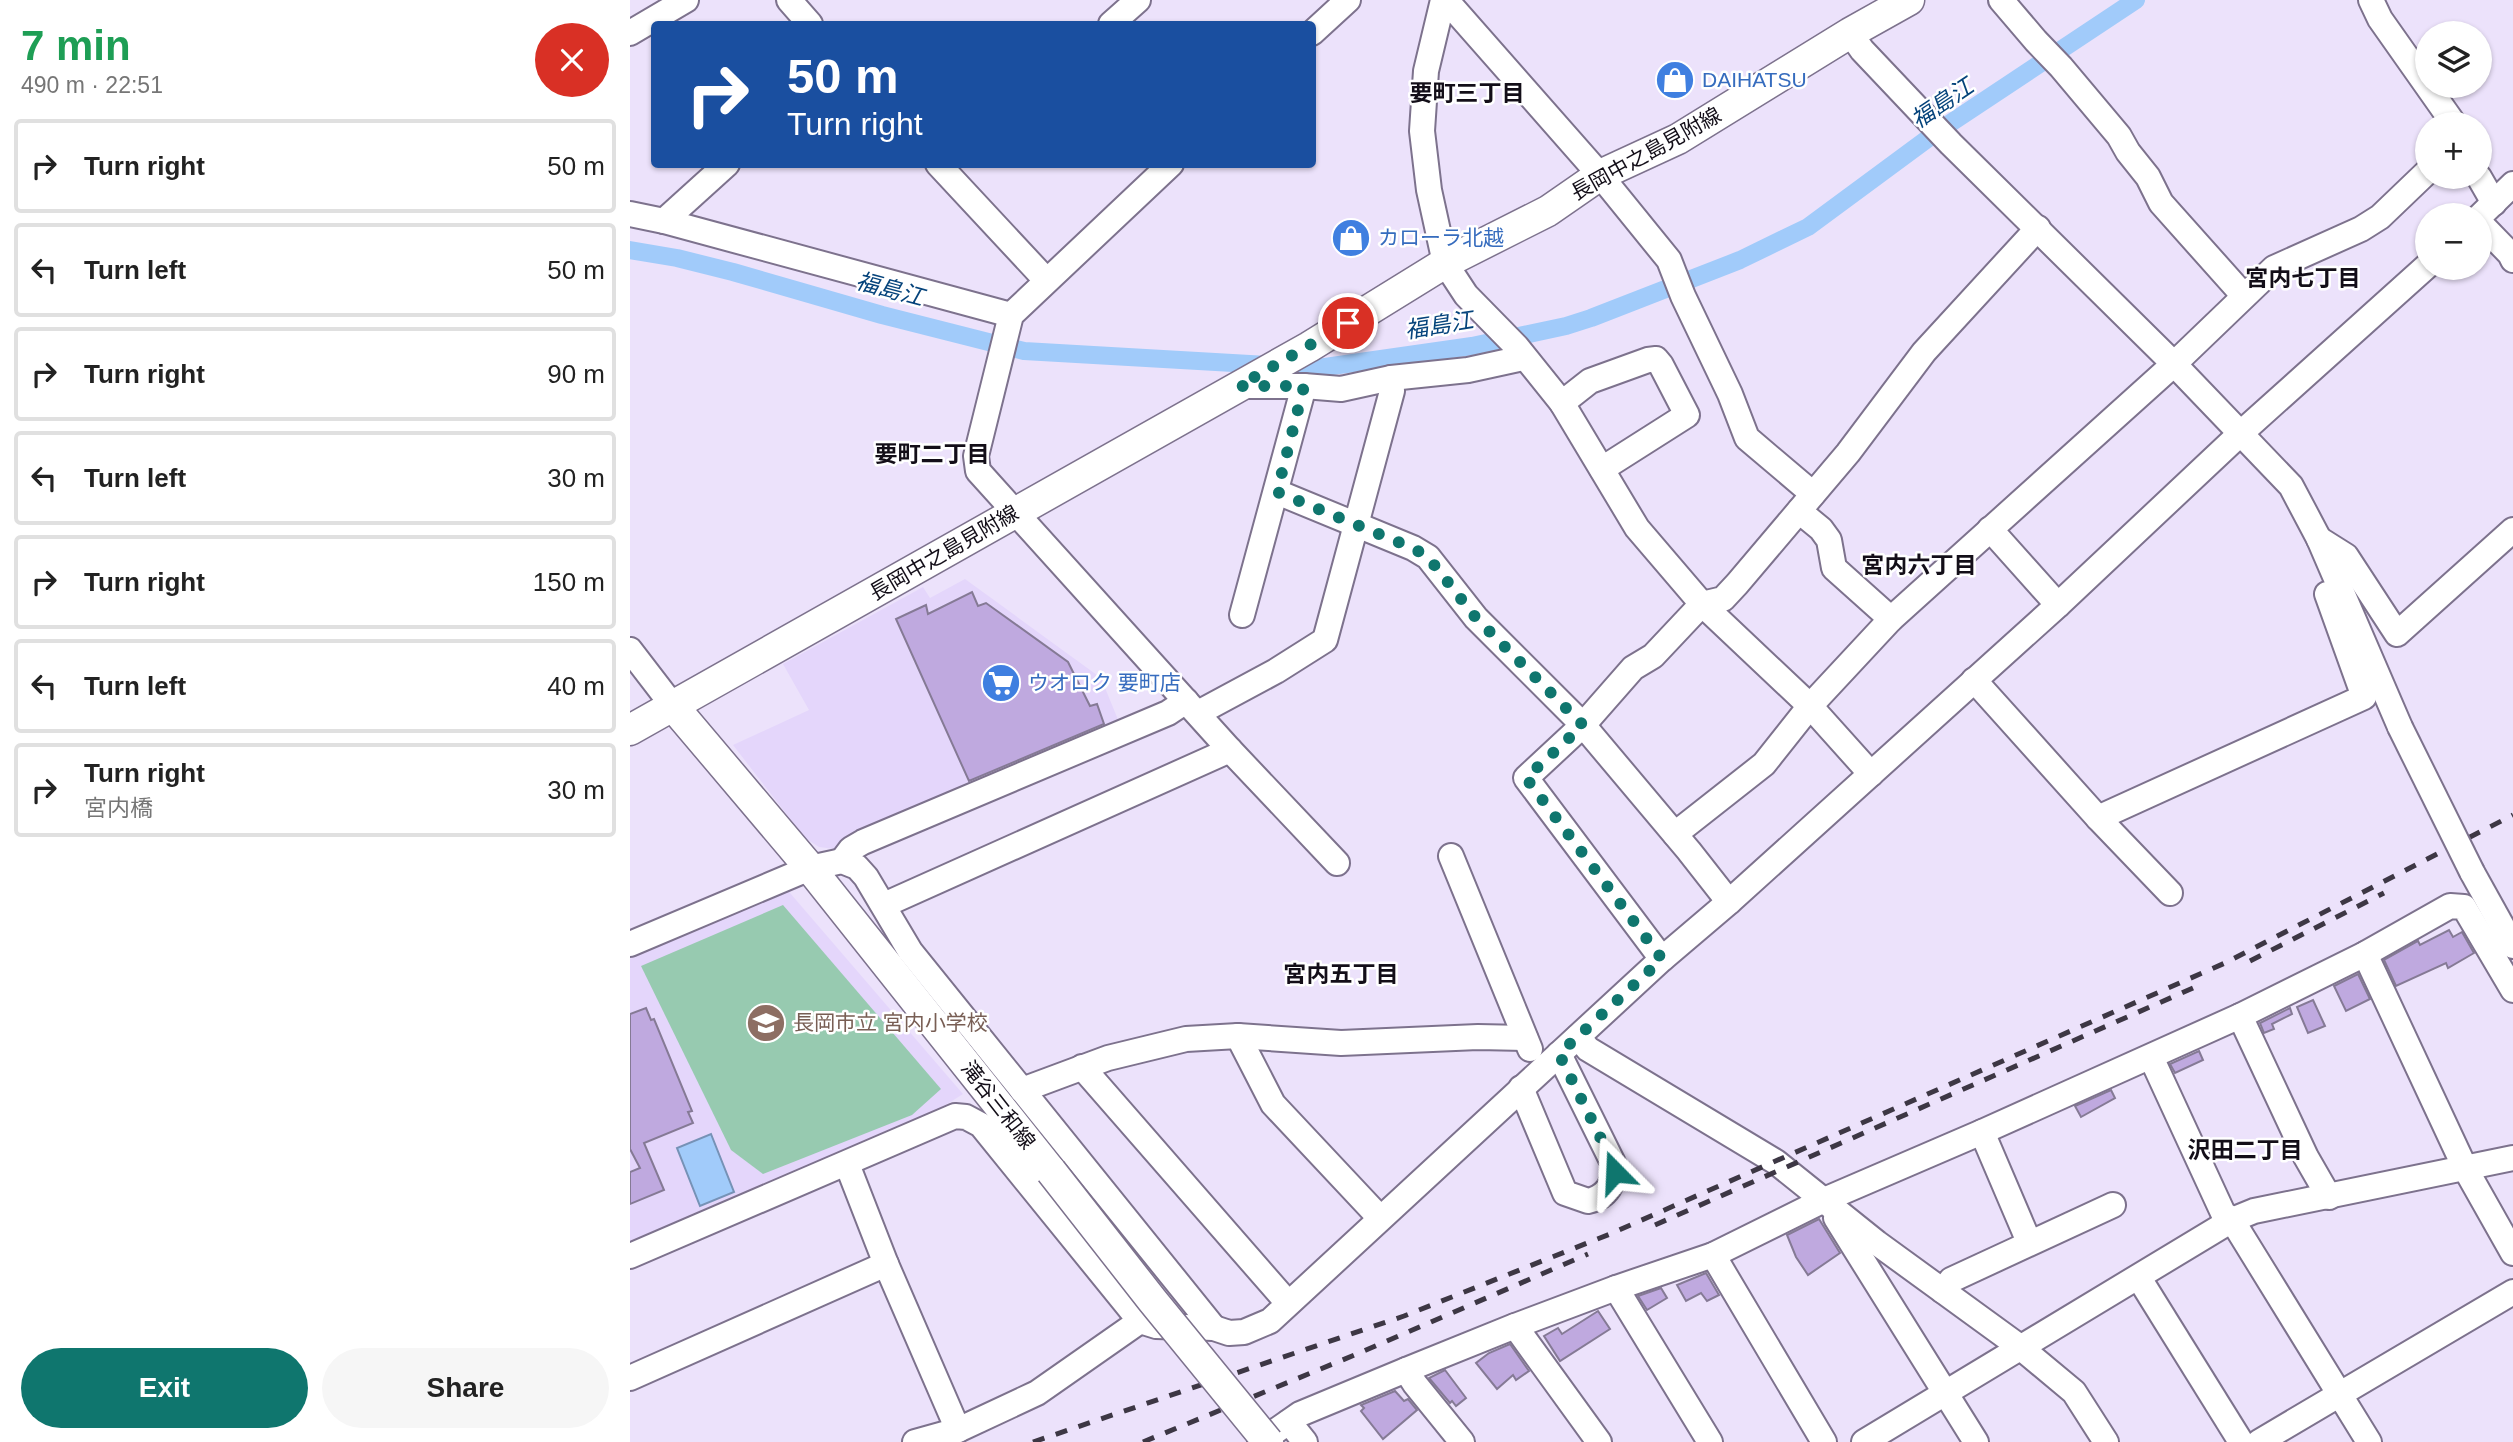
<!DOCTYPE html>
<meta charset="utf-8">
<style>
body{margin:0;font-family:Arial,"Noto Sans JP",sans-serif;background:#f6f6f6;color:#222;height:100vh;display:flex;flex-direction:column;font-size:26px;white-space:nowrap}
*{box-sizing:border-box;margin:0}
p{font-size:23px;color:#767676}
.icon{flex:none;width:38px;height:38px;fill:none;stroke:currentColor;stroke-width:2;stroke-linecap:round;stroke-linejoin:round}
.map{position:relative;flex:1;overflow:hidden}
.side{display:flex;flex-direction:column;background:#fff;width:630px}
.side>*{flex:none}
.guide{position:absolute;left:21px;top:21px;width:665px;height:147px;border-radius:7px;box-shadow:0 2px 5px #0004;background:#1a4fa0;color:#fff;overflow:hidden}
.fabs{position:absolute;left:1785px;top:21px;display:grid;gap:14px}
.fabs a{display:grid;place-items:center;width:77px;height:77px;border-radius:50%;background:#fff;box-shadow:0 2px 5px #0004;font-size:35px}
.pin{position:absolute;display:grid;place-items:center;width:60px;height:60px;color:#fff;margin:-30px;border:4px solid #fff;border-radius:50%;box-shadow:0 2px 7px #0007}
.me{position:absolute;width:77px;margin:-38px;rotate:339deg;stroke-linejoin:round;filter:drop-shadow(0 0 5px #0008)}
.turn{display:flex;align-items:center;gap:24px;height:147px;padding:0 21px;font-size:32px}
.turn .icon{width:91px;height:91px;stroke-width:2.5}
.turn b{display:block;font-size:49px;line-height:60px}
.round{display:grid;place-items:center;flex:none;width:74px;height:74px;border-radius:37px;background:#f6f6f6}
.headline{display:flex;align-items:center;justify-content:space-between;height:119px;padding:0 21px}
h1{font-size:42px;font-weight:600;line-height:52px;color:#1e9e55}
.action{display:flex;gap:14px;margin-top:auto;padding:14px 21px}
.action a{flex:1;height:80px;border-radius:42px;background:#0f766e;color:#fff;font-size:28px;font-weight:600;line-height:80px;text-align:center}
.action a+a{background:#f6f6f6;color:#222}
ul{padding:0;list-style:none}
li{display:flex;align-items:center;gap:21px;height:94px;margin:0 14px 10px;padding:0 7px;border:4px solid #e0e0e0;border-radius:7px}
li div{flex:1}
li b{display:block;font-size:26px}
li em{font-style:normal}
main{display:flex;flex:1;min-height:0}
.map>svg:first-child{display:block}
</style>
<main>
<section class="side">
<div class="headline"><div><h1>7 min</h1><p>490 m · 22:51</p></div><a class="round" style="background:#d93025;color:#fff"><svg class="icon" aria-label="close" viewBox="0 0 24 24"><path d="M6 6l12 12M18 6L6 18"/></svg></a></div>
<ul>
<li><svg class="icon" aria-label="right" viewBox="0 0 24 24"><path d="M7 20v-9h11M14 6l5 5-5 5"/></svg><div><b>Turn right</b></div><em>50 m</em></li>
<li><svg class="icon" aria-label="left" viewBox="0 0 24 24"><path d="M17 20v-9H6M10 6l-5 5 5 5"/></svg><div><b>Turn left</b></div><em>50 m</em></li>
<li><svg class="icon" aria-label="right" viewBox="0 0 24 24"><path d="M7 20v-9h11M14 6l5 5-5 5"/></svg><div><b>Turn right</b></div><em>90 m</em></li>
<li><svg class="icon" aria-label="left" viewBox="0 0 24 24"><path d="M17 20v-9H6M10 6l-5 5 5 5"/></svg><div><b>Turn left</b></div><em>30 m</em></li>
<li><svg class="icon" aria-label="right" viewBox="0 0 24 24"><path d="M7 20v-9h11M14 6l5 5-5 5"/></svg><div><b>Turn right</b></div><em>150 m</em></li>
<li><svg class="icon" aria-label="left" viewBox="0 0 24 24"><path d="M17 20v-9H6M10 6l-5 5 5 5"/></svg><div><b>Turn left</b></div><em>40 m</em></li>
<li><svg class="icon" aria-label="right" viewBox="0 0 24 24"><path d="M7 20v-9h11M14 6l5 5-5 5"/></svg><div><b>Turn right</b><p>宮内橋</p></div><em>30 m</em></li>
</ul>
<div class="action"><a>Exit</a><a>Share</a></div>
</section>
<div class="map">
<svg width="1883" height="1442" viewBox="0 0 1883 1442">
<rect width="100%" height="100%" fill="#ece2fb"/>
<!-- built -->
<g fill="#e4d6fb">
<polygon points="335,579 471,678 491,727 205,849 189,847 175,838 103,745 179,710 153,664 293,587 300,598"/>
<polygon points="154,886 333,1094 289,1122 0,1241 0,953"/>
</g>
<!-- green -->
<polygon fill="#97cab0" points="153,905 311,1089 282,1115 133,1174 101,1150 11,966"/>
<!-- water -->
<polygon fill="#a1cbfa" stroke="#7692b6" stroke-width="2" points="81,1134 104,1192 70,1206 47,1148"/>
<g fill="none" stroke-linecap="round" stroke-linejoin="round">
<!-- canal -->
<polyline stroke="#a1cbfa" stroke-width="18" points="0,250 47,258 103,272 252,315 394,351 688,368 842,346 936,326 961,318 1110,260 1178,227 1304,134 1506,0"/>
</g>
<!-- building -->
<g fill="#bfa9df" stroke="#857a95" stroke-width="2">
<polygon points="342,592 348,606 356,603 438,662 460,706 467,704 474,724 339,781 266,619 296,605 298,614"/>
<polygon points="1819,930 1823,937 1832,932 1844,953 1818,968 1816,963 1766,986 1754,960 1788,941 1790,945"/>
<polygon points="1728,974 1740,999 1716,1011 1704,986"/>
<polygon points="1683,1000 1695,1026 1678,1033 1667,1007"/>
<polygon points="16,1008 21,1020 24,1019 62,1111 58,1112 63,1123 14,1143 34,1190 0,1204 0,1172 10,1168 0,1149 0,1014"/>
<polygon points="1660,1008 1662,1014 1642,1024 1644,1029 1634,1033 1630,1023"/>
<polygon points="1569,1051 1573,1060 1545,1073 1540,1064"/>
<polygon points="1481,1090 1485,1098 1451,1117 1445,1106"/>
<polygon points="1189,1219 1210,1253 1178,1275 1166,1257 1157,1235"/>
<polygon points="1076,1273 1089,1295 1077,1301 1071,1293 1056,1301 1047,1285"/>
<polygon points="1031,1288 1037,1298 1017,1310 1008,1296"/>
<polygon points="968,1311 980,1329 930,1361 914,1336 928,1328 932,1334"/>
<polygon points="880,1344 899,1371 886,1380 883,1375 867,1389 846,1363 859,1353"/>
<polygon points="815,1370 836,1398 826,1406 822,1401 820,1403 799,1378"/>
<polygon points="765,1391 774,1401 778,1399 787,1410 753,1439 731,1411 734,1408 731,1405"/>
</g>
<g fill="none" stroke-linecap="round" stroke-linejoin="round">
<!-- minor casing -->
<g stroke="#7d728d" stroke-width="28">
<g id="minor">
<polyline points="159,0 180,24"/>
<polyline points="813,0 796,71 792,131 799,190 815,263 836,295 887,347 932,403 1007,528 1072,604 1180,706 1241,774"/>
<polyline points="816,0 970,175 1039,260 1053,296 1100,394 1117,438 1183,494"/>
<polyline points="1371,0 1406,41 1431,67 1489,136 1498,152 1518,177 1531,203 1614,296"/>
<polyline points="1741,0 1750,19 1824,124"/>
<polyline points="481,24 508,0"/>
<polyline points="0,33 56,0"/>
<polyline points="682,33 718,0"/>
<polyline points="1220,33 1232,50 1321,144 1544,364 1661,486 1689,539 1770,727"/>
<polyline points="308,164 416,280"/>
<polyline points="541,164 381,315 346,456 348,471 600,750 707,863"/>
<polyline points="1849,177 1864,203"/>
<polyline points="0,214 34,221 381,315"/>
<polyline points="1850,216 1883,184"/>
<polyline points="34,221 97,164"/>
<polyline points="1850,223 1880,254 1883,260"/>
<polyline points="609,386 674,386 711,389 761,378 838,370 893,358"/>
<polyline points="932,403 960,381 1018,360 1026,359 1031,365 1057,415 972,469"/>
<polyline points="647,492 783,548 798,557 846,618 953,725 1059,851 1099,902"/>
<polyline points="1169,511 1191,529 1199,540 1204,568 1261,619"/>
<polyline points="1360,529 1428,605"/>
<polyline points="1689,539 1716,556 1767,634 1883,530"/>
<polyline points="612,615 674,386"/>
<polyline points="0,650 43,706"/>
<polyline points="1344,680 1468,818 1540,893"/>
<polyline points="568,713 646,671 695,640 762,391 761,378"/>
<polyline points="1468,818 1734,697 1697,594"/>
<polyline points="1045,834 1134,764 1180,706 1261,619 1544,364 1644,268 1731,229 1750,217 1797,172"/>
<polyline points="821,856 900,1049"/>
<polyline points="212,861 221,849 233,842 538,713 556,701"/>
<polyline points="1842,872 1883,946"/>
<polyline points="254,905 600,750"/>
<polyline points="0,944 180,868 212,861 227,867 236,877 280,951 584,1328"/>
<polyline points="1735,954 1835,1168 1883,1253"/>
<polyline points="1032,959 896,778 953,725 1003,668 1023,656 1072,604 1093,599 1107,584 1218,453 1294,352 1408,228"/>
<polyline points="1610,1016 1676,1157 1699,1197"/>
<polyline points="608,1036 643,1104 750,1218"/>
<polyline points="948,1037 958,1049 1146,1162 1247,1243 1390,1347 1444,1392 1476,1442"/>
<polyline points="1521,1057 1593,1213 1602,1220 1739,1442"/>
<polyline points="452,1067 657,1302"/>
<path d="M891,1088L935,1193L958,1201C977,1197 986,1183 983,1163L929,1054"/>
<polyline points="392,1090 478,1058 556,1039 608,1036 711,1043 848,1037 895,1038"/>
<polyline points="1352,1132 1399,1242"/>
<polyline points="217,1164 256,1264 328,1430"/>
<polyline points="1206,1218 1346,1442"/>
<polyline points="1083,1255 1194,1442"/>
<polyline points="0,1256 325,1116 336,1117 351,1125 510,1321 526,1326 584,1328 599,1333 614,1332 640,1321 1032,959 1099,902 1428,605 1611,433 1797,266"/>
<polyline points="1509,1278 1611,1442"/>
<polyline points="986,1288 1080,1442"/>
<polyline points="1313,1291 1321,1280 1483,1205"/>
<polyline points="885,1326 969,1442"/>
<polyline points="776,1370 785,1384 832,1442"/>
<polyline points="0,1378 256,1264"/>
<polyline points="659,1422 675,1442"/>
<polyline points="285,1442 328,1430 407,1393 510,1321"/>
<polyline points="630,1442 670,1414 776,1370 885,1326 986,1288 1083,1255 1194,1200 1352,1132 1610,1016 1735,954 1820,906 1834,907 1883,990"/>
<polyline points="1234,1442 1602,1220 1624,1211 1883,1158"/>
<polyline points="1629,1442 1883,1292"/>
</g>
</g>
<!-- major casing -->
<g stroke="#7d728d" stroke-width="33">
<g id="major">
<polyline points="43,706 180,868 421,1171"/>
<polyline points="0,730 679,347 815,263 918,211 970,175 1048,139 1220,33 1279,0"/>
</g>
</g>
<!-- minor -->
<use href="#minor" stroke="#fff" stroke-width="24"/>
<!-- major -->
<use href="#major" stroke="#fff" stroke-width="30"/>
<!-- rail -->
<g stroke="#3d3744" stroke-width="5" stroke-dasharray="12 12" stroke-linecap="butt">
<polyline points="1620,961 1754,893"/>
<polyline points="1025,1225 1563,988"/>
<polyline points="403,1442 774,1316 980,1234 1595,963 1883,815"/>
<polyline points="513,1442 727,1354 958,1254"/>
</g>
<!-- minor-bridge casing -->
<g stroke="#7d728d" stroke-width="28" stroke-linecap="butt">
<polyline id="minor-bridge" points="1770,727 1842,872"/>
</g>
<!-- major-bridge casing -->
<g stroke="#7d728d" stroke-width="33" stroke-linecap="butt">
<polyline id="major-bridge" points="421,1171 522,1300 638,1442"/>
</g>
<!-- minor-bridge -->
<use href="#minor-bridge" stroke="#fff" stroke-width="24"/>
<!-- major-bridge -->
<use href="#major-bridge" stroke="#fff" stroke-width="30"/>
</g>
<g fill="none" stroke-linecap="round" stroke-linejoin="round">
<!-- route -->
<polyline stroke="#0f766e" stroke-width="12" stroke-dasharray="0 21.6" points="718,323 609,386 674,386 647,492 783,548 798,557 846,618 953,725 896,778 1032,959 929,1054 983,1163 985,1172"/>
</g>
<!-- icons -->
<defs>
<g id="shop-disc" transform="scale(2.0125)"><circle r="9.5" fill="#3f7fe0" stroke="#fff"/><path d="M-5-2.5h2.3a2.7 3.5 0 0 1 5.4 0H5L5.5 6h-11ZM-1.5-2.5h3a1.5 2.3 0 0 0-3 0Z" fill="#fff"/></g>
<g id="supermarket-disc" transform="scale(2.0125)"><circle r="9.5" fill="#3f7fe0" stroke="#fff"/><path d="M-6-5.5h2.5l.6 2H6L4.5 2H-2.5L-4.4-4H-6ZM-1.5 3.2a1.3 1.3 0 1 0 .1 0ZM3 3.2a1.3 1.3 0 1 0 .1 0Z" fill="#fff"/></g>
<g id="school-disc" transform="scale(2.0125)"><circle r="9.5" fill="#8d6e63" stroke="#fff"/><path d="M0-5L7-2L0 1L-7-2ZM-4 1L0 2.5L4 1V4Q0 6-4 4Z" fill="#fff"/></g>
</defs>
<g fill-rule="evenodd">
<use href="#shop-disc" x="1045" y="80"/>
<use href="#shop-disc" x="721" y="238"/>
<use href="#supermarket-disc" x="371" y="683"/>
<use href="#school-disc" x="136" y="1023"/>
</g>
<g text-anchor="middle" stroke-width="5" stroke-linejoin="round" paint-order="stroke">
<!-- shop labels -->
<g font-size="21" fill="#366cbe" stroke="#fff" text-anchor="start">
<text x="1072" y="87">DAIHATSU</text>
<text x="748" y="245">カローラ北越</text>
<text x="398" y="690">ウオロク 要町店</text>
</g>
<!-- street labels -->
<g font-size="21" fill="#130e18" stroke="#fff">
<text transform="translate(1016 154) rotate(-29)" y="7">長岡中之島見附線</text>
<text transform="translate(314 553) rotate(-30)" y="7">長岡中之島見附線</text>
<text transform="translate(368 1105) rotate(52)" y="7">滝谷三和線</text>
</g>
<!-- education labels -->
<g font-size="21" fill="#785e54" stroke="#fff" text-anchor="start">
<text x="163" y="1030">長岡市立 宮内小学校</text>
</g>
<!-- neighbourhood labels -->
<g font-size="23" font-weight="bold" fill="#130e18" stroke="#fff">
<text x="837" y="101">要町三丁目</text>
<text x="1673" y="286">宮内七丁目</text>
<text x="302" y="462">要町二丁目</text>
<text x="1289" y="573">宮内六丁目</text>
<text x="711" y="982">宮内五丁目</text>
<text x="1615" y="1158">沢田二丁目</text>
</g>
<!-- water labels -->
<g font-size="23" font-style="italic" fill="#05437b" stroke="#fff">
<text transform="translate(1312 103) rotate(-34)" y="8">福島江</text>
<text transform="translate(260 289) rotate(15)" y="8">福島江</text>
<text transform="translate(809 325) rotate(-9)" y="8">福島江</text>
</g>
</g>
</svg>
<div class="fabs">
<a><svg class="icon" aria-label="layers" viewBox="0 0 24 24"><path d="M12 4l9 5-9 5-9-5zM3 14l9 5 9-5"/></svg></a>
<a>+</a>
<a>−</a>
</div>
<div class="pin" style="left:718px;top:323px;background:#d93025"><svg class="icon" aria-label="arrive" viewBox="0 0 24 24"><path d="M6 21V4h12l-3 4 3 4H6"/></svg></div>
<svg class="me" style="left:985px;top:1172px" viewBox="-20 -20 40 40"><path d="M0-17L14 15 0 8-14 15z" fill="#0f766e" stroke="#fff" stroke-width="4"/></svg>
<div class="guide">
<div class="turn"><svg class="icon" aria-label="right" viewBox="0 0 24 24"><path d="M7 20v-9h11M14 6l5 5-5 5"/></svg><div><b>50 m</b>Turn right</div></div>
</div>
</div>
</main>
